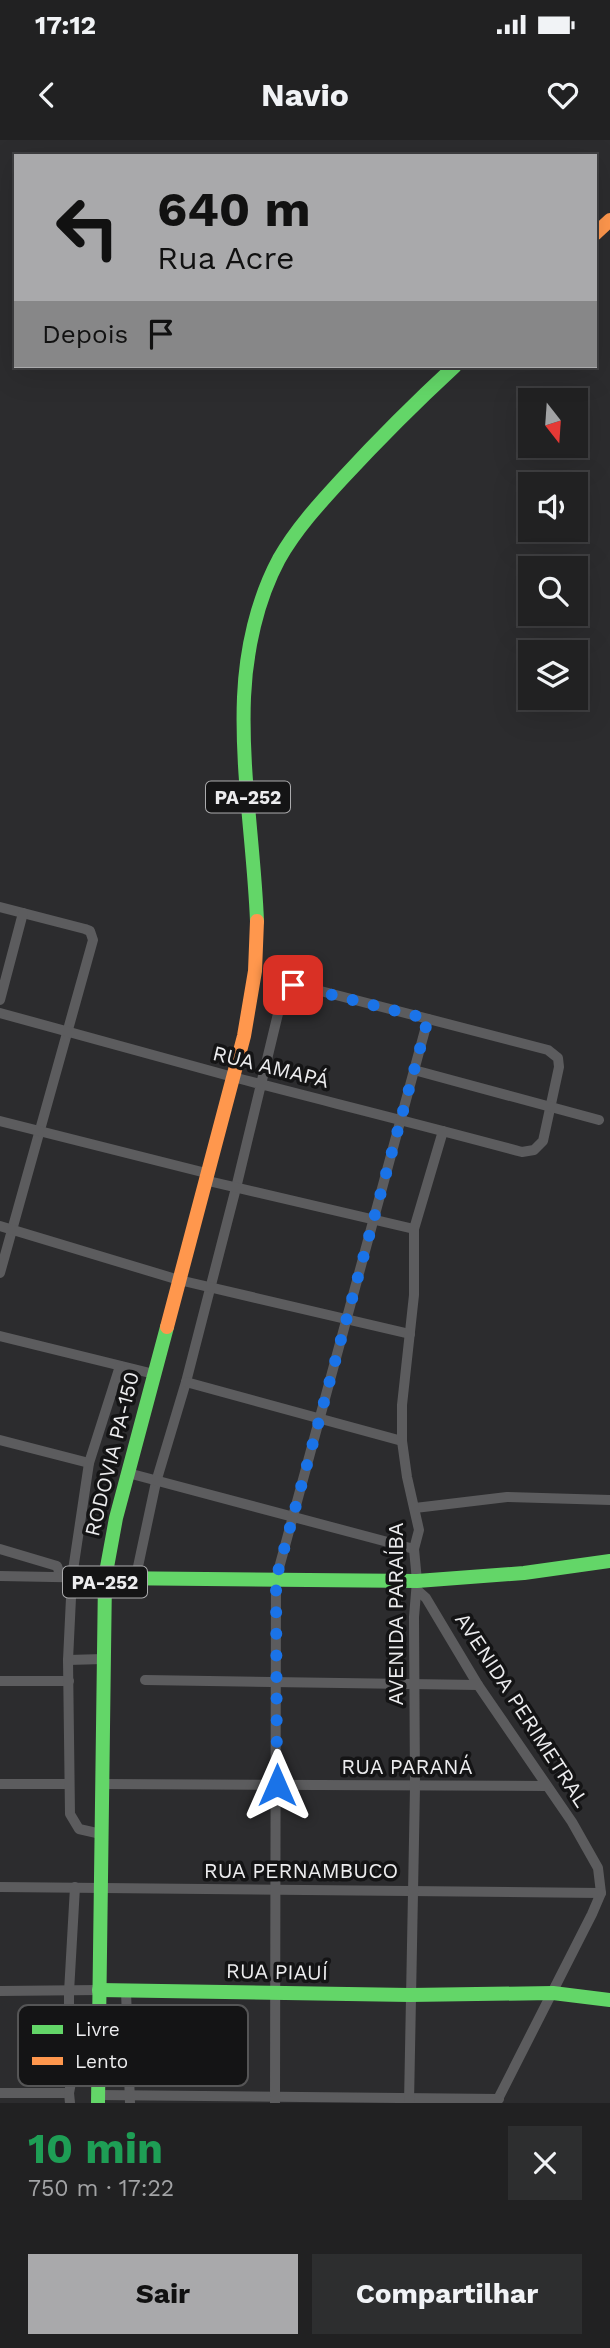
<!DOCTYPE html>
<html lang="pt">
<meta charset="utf-8">
<style>
body{margin:0;font-family:"Work Sans",sans-serif;background:#2d2e2f;color:#f1f3f6;height:100vh;display:flex;flex-direction:column;font-size:26px;white-space:nowrap}
*{box-sizing:border-box;margin:0}
p{font-size:23px;color:#a2a3a5}
.icon{flex:none;width:38px;height:38px;fill:none;stroke:currentColor;stroke-width:2;stroke-linecap:round;stroke-linejoin:round}
.map{position:relative;height:1963px;overflow:hidden}
.sheet{display:flex;flex-direction:column;background:#212122;flex:1}
.sheet>*{flex:none}
.guide{position:absolute;left:14px;top:14px;width:583px;height:214px;border-radius:0px;box-shadow:0 7px 28px #0002,0 0 0 2px #3e3e40;background:#a9a9ab;color:#111;overflow:hidden}
.needle{width:46px;rotate:163deg}
.buttons{position:absolute;left:518px;top:248px;display:grid;gap:14px}
.buttons a{display:grid;place-items:center;width:70px;height:70px;border-radius:0px;background:#212122;box-shadow:0 7px 28px #0002,0 0 0 2px #3e3e40;font-size:35px}
.pin{position:absolute;display:grid;place-items:center;width:60px;height:60px;color:#fff;margin:-30px;border-radius:14px;box-shadow:0 4px 10px #0006}
.me{position:absolute;width:77px;margin:-38px;rotate:0deg;stroke-linejoin:round;filter:drop-shadow(0 0 5px #0008)}
.turn{display:flex;align-items:center;gap:24px;height:147px;padding:0 28px;font-size:32px}
.turn .icon{width:91px;height:91px;stroke-width:2.5}
.turn b{display:block;font-size:49px;line-height:60px}
.then{display:flex;align-items:center;height:66px;padding:0 28px;background:#0003;gap:14px;font-size:26px}
.round{display:grid;place-items:center;flex:none;width:74px;height:74px;border-radius:0px;background:#2d2e2f}
.summary{display:flex;align-items:center;justify-content:space-between;height:119px;padding:0 28px}
h1{font-size:42px;font-weight:700;line-height:52px;color:#1e9e55}
.cta{display:flex;gap:14px;margin-top:auto;padding:14px 28px}
.cta a{flex:1;height:80px;border-radius:0px;background:#a9a9ab;color:#111;font-size:28px;font-weight:700;line-height:80px;text-align:center}
.cta a+a{background:#2d2e2f;color:#f1f3f6}
.status{display:flex;justify-content:space-between;align-items:center;height:49px;padding:0 35px;background:#212122;direction:ltr}
.status svg{height:19px;fill:currentColor}
header{display:flex;justify-content:space-between;align-items:center;height:91px;padding:0 28px;background:#212122;font-size:32px;font-weight:700}
.map>svg:first-child{display:block}
</style>
<div class="status"><b>17:12</b><svg viewBox="0 0 49 12"><path d="M0 12V9h3v3zM5 12V6h3v6zM10 12V3h3v9zM15 12V0h3v12zM26 1h20v11H26zM47 4h2v5h-2z"/></svg></div>
<header><svg class="icon" aria-label="back" viewBox="0 0 24 24"><path d="M15 5l-7 7 7 7"/></svg>Navio<svg class="icon" aria-label="heart" viewBox="0 0 24 24"><path d="M12 20l-8-8c-3-5 5-10 8-4 3-6 11-1 8 4z"/></svg></header>
<div class="map">
<svg width="610" height="1963" viewBox="0 0 610 1963">
<rect width="100%" height="100%" fill="#2c2c2e"/>
<g fill="none" stroke-linecap="round" stroke-linejoin="round">
<!-- street -->
<g stroke="#5c5c5e" stroke-width="10">
<polyline points="0,767 85,789 90,791 93,800 0,1133"/>
<polyline points="0,860 23,773"/>
<path d="M0,873L233,937C329,962 426,986 522,1012L534,1010L543,1001L559,927L558,918L548,910L309,848L293,845L287,847L283,853L236,1048L186,1242L156,1342L136,1436"/>
<polyline points="414,930 599,980"/>
<polyline points="0,981 206,1033"/>
<polyline points="204,1040 414,1089"/>
<polyline points="0,1086 179,1140 410,1194"/>
<polyline points="0,1196 154,1234"/>
<polyline points="186,1242 402,1301"/>
<polyline points="0,1300 89,1323"/>
<polyline points="128,1333 414,1409"/>
<polyline points="415,1368 507,1357 610,1360"/>
<polyline points="0,1409 57,1426 61,1437"/>
<polyline points="0,1436 105,1438"/>
<polyline points="417,1450 426,1458 478,1545 572,1682 598,1728 601,1753 592,1774 496,1963"/>
<polyline points="68,1520 103,1519"/>
<polyline points="145,1540 478,1545"/>
<polyline points="0,1541 69,1541"/>
<polyline points="0,1644 69,1644"/>
<polyline points="101,1644 546,1646"/>
<polyline points="101,1694 79,1689 70,1674 68,1520 72,1437 89,1323 120,1226"/>
<polyline points="0,1747 601,1753"/>
<polyline points="0,1851 99,1850"/>
<polyline points="126,1851 130,1963"/>
<polyline points="69,1925 98,1925"/>
<polyline points="0,1953 69,1953"/>
<polyline points="98,1955 499,1959"/>
<polyline points="70,1963 69,1953 73,1932 69,1925 69,1852 75,1747"/>
<polyline points="275,1963 276,1439 428,879"/>
<polyline points="409,1963 415,1647 414,1477 417,1441 414,1409 419,1390 407,1337 402,1301 402,1265 414,1155 414,1089 443,991"/>
</g>
<!-- fast -->
<g stroke="#63d668" stroke-width="14">
<path d="M257,781C254,706 241,632 244,557C246,510 257,460 279,419C296,389 319,364 342,339C378,300 416,262 455,226"/>
<polyline points="105,1438 417,1441 524,1433 610,1421"/>
<polyline points="99,1850 410,1855 553,1853 610,1860"/>
<polyline points="98,1963 105,1438 116,1378 167,1187"/>
</g>
<!-- slow -->
<g stroke="#ff974d" stroke-width="14">
<polyline points="595,94 610,80"/>
<polyline points="167,1187 244,896 255,831 257,781"/>
</g>
</g>
<g fill="none" stroke-linecap="round" stroke-linejoin="round">
<!-- route -->
<polyline stroke="#1a73e8" stroke-width="12" stroke-dasharray="0 21.6" points="277,1645 276,1439 428,879 293,845"/>
</g>
<g text-anchor="middle" stroke-width="7" stroke-linejoin="round" paint-order="stroke">
<!-- shield labels -->
<g fill="#141415" stroke="#ababad" stroke-width="2">
<rect x="206" y="641.5" width="84" height="31" rx="5"/>
<rect x="63" y="1426.5" width="84" height="31" rx="5"/>
</g>
<g font-size="19" font-weight="bold" fill="#ececee">
<text x="248" y="664">PA-252</text>
<text x="105" y="1449">PA-252</text>
</g>
<!-- street labels -->
<g font-size="21" fill="#ececee" stroke="#141415">
<text transform="translate(271 927) rotate(14)" y="7">RUA AMAPÁ</text>
<text transform="translate(112 1314) rotate(-76)" y="7">RODOVIA PA-150</text>
<text transform="translate(396 1474) rotate(-90)" y="7">AVENIDA PARAÍBA</text>
<text transform="translate(522 1570) rotate(57)" y="7">AVENIDA PERIMETRAL</text>
<text x="407" y="1634">RUA PARANÁ</text>
<text x="301" y="1738">RUA PERNAMBUCO</text>
<text transform="translate(277 1832) rotate(1)" y="7">RUA PIAUÍ</text>
</g>
</g>
<!-- legend -->
<rect x="18" y="1865" width="230" height="81" rx="10" fill="#141415" stroke="#555556" stroke-width="2"/>
<rect x="32" y="1885" width="31" height="9" fill="#63d668"/>
<rect x="32" y="1917" width="31" height="8" fill="#ff974d"/>
<g font-size="19" fill="#ececee">
<text x="75" y="1896">Livre</text>
<text x="75" y="1928">Lento</text>
</g>
</svg>
<div class="buttons">
<a><svg class="needle" viewBox="-14 -14 28 28"><path d="M0-13l5 13h-10z" fill="#e53935"/><path d="M0 13l5-13h-10z" fill="#a2a3a5"/></svg></a>
<a><svg class="icon" aria-label="sound" viewBox="0 0 24 24"><path d="M4 9h4l5-4v14l-5-4H4zM17 9q2 3 0 6"/></svg></a>
<a><svg class="icon" aria-label="search" viewBox="0 0 24 24"><circle cx="10" cy="10" r="6"/><path d="M15 15l6 6"/></svg></a>
<a><svg class="icon" aria-label="layers" viewBox="0 0 24 24"><path d="M12 4l9 5-9 5-9-5zM3 14l9 5 9-5"/></svg></a>
</div>
<div class="pin" style="left:293px;top:845px;background:#d93025"><svg class="icon" aria-label="arrive" viewBox="0 0 24 24"><path d="M6 21V4h12l-3 4 3 4H6"/></svg></div>
<svg class="me" style="left:277px;top:1645px" viewBox="-20 -20 40 40"><path d="M0-17L14 15 0 8-14 15z" fill="#1a73e8" stroke="#fff" stroke-width="4"/></svg>
<div class="guide">
<div class="turn"><svg class="icon" aria-label="left" viewBox="0 0 24 24"><path d="M17 20v-9H6M10 6l-5 5 5 5"/></svg><div><b>640 m</b>Rua Acre</div></div>
<div class="then">Depois<svg class="icon" aria-label="arrive" viewBox="0 0 24 24"><path d="M6 21V4h12l-3 4 3 4H6"/></svg></div>
</div>
</div>
<section class="sheet">
<div class="summary"><div><h1>10 min</h1><p>750 m · 17:22</p></div><a class="round"><svg class="icon" aria-label="close" viewBox="0 0 24 24"><path d="M6 6l12 12M18 6L6 18"/></svg></a></div>
<div class="cta"><a>Sair</a><a>Compartilhar</a></div>
</section>
